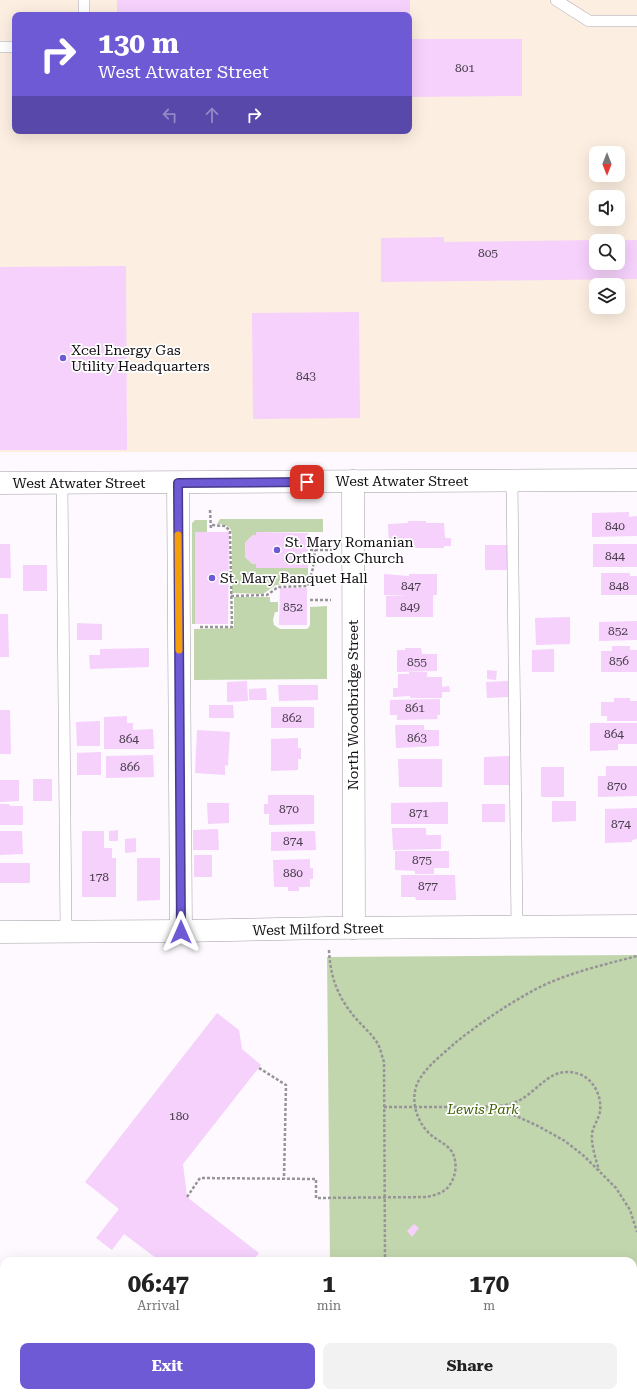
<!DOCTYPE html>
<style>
body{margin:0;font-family:"Roboto Serif",serif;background:#f2f2f2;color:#222;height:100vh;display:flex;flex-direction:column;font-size:15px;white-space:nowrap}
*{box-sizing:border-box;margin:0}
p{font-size:13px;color:#767676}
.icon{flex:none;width:22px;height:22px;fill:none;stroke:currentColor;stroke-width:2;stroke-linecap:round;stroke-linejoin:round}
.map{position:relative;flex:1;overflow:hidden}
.panel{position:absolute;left:0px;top:1257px;width:637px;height:140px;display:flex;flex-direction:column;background:#fff;border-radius:12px 12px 0 0;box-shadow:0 4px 16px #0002}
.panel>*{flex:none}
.hud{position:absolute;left:12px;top:12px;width:400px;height:122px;border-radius:8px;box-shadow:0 4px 16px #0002;background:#6d5ad4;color:#fff;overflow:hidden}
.needle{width:26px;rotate:180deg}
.buttons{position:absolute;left:589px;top:146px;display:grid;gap:8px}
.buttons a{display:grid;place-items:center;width:36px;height:36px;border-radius:8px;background:#fff;box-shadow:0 4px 16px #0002;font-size:20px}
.pin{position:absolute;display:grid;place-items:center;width:34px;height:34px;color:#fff;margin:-17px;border-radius:8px;box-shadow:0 2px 6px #0006}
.me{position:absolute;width:44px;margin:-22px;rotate:0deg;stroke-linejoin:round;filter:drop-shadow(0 0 3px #0008)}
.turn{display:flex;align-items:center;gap:14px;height:84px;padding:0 20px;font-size:18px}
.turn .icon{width:52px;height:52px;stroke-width:2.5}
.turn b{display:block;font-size:28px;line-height:34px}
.lanes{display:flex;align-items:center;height:38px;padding:0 20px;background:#0003;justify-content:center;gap:20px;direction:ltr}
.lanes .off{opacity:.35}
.eta{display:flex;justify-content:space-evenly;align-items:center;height:68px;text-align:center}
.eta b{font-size:24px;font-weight:700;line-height:28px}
.button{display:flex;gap:8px;margin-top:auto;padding:8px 20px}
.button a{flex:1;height:46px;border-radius:8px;background:#6d5ad4;color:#fff;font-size:16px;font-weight:700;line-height:46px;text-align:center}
.button a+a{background:#f2f2f2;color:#222}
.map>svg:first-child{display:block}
</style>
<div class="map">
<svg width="637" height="1397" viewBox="0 0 637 1397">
<rect width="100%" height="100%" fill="#fdf9fe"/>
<!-- industrial -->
<path fill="#fceee0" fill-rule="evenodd" d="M0,0H637V452H0ZM15,15H409V131H15ZM596,153H618V175H596ZM596,197H618V219H596ZM596,241H618V263H596ZM596,285H618V307H596Z"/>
<!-- green -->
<g fill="#c2d6ad">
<path d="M220,519H323V532H256V535H253L245,543V557L253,564H256V568H308V576L294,584L276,585L263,594L232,593V533C230,525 224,524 217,524Z"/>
<polygon points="195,520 207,520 207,532 195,532 195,624 192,624 192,523"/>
<polygon points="234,597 270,597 270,602 278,602 278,612 275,612 273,620 274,625 280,629 307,629 309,627 310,625 310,607 327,606 327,679 194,680 194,629 234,628"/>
<polygon points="637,955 637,1342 633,1342 633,1261 330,1261 327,957"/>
</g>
<!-- building -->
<g fill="#f5d1fc">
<rect x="117" y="0" width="293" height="15"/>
<polygon points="409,39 522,39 522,96 409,97"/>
<polygon points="444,237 444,242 596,240 596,263 618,263 618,240 637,240 637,279 381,282 381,238"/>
<polygon points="126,266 127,450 0,450 0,267"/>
<polygon points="359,312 360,418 253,419 252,313"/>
<polygon points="629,512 629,517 637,516 637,536 592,537 592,513"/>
<polygon points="408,521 426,521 426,523 444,523 445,538 451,538 451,546 444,546 444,548 396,548 396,547 389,547 388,524 408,523"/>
<polygon points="195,532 229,532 228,624 195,624"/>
<polygon points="256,532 308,533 308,568 256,568 256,564 253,564 245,557 245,543 253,535 256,535"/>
<polygon points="0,544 10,544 11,578 0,578"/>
<rect x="593" y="544" width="44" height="23"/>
<rect x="485" y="545" width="25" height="25"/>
<rect x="23" y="565" width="24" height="26"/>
<polygon points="601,573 630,573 630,576 637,576 637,595 601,595"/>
<polygon points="384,574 409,576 409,574 437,574 437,595 433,595 433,617 386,617 386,596 408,595 384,595"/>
<polygon points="280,588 307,588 307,625 279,625"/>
<polygon points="0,614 8,614 9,657 0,657"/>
<polygon points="570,617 570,644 536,645 535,618"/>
<polygon points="637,621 637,640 599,641 599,622"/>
<polygon points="77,623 102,624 102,640 77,640"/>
<polygon points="612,646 630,646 630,650 637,650 637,672 601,672 601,651 612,651"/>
<polygon points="149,648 149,667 90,669 89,655 100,655 100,649"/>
<polygon points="405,648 421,648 422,654 437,654 437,671 397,672 397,650 405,650"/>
<polygon points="554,649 554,672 532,672 532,650"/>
<polygon points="487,670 497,671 496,680 487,679"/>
<polygon points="409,672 427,672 427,677 442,677 442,687 449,686 450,692 442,692 442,698 410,698 410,696 393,697 393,688 398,688 398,674 409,674"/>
<polygon points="247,681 248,701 227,702 227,682"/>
<polygon points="508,681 508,697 487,698 486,682"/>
<polygon points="278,685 318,685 318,700 279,701"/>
<polygon points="266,688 267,700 249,700 249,689"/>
<polygon points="614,698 630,698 630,701 637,701 637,721 607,721 607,716 601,716 601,702 614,702"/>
<polygon points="440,699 440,715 437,715 438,719 397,720 397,715 390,715 390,700"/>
<polygon points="209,705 233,705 234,718 209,718"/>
<rect x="271" y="707" width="43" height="21"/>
<polygon points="0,710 10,710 11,754 0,754"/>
<polygon points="127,716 127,723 133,723 133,730 153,729 154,749 104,749 104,717"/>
<polygon points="100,721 100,746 77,746 76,722"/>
<polygon points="590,723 637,723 637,744 618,744 618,750 590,751"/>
<polygon points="395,725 424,725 424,730 439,730 439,746 396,748"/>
<polygon points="197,730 230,732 228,766 225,765 225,775 195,773"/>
<polygon points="298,738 298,748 301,748 301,759 298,759 298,770 271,771 271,739"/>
<polygon points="101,752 101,775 77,775 77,753"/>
<polygon points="153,755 154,777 106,778 106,756"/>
<polygon points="509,756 509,785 484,785 484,757"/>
<polygon points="398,759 442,759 442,787 399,787"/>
<polygon points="606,766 637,766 637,796 598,797 598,776 606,776"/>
<rect x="541" y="767" width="23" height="30"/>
<rect x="33" y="779" width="19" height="22"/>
<polygon points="0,780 19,780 19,801 0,802"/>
<polygon points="268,795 314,795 314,824 269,825 269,814 264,814 264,804 268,804"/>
<polygon points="552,801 576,801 576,821 552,822"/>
<polygon points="448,802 448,824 391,824 391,803"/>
<polygon points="207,803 229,803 229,823 208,824"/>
<polygon points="0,804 9,804 10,806 23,806 23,825 0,825"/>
<rect x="482" y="804" width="23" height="18"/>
<polygon points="637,808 637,839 632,840 632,842 605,843 605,809"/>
<polygon points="392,828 426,828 426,835 441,835 441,849 393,850"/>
<polygon points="218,829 219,850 193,850 193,830"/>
<polygon points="118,830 118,841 109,841 109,831"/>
<polygon points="0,831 22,831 23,854 0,855"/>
<polygon points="82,831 104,831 104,848 112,848 112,858 116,858 116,897 82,897"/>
<polygon points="315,831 316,850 271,851 271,832"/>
<polygon points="136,838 136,852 125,853 125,839"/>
<polygon points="395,851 449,851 449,868 434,868 434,874 415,874 415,871 395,870"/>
<rect x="194" y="855" width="18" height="22"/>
<polygon points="137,858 160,858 160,900 137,901"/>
<polygon points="310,859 310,868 313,868 313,879 310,879 310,887 299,887 299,891 288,891 288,887 274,887 273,860"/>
<rect x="0" y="863" width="30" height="20"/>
<polygon points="401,875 455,875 456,900 416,900 415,897 401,897"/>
<polygon points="217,1013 239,1030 242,1049 261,1065 183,1164 187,1197 259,1253 253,1261 160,1261 124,1234 112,1250 96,1238 119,1209 85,1182"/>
<polygon points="414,1224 419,1228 412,1237 407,1231"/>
</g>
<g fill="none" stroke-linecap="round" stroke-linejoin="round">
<!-- service casing -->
<g stroke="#a59ca7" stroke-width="12">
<g id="service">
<polyline points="556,0 589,21 637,21"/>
<polyline points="84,15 84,0"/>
<polyline points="0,47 15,47"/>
<polyline points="512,481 517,927"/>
<polyline points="62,483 66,932"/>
<polyline points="0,1389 4,1387"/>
<polyline points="519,1393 519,1397"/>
<polyline points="188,1397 188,1393"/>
</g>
</g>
<!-- minor casing -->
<g stroke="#a59ca7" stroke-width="23">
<g id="minor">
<polyline points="353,481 354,928"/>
<polyline points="0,483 637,480"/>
<polyline points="178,483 181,931"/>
<polyline points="0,932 181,931 328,928 637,926"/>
<polyline points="633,1369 637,1369"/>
<polyline points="24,1393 24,1397"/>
<polyline points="360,1397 360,1393"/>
</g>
</g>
<!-- path -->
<g stroke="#979498" stroke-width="2.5" stroke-dasharray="3 2" stroke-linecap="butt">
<polyline points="210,510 211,530"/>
<polyline points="310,550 332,550"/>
<polyline points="231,596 267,595 278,587 308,586 313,568 315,550"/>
<polyline points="310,600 331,600"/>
<polyline points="200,627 232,627 230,531 225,526 211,525"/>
<path d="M329,950C330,973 336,993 350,1011C358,1023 371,1032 378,1044C381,1050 382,1057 384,1062L385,1261"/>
<polyline points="259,1068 286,1085 284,1179"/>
<polyline points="384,1107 474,1107 514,1115 538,1126 565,1141 584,1156 616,1188 630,1210 637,1232"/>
<path d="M480,1107C492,1106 504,1107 516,1102C539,1092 550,1064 579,1074C594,1079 602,1097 600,1111C599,1119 593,1126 592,1134C591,1145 596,1160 599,1170"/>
<path d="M187,1197L200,1178L316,1179V1198L427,1197C435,1195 444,1193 449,1186C456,1177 458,1162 452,1152C447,1144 438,1141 431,1135C416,1122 409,1098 419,1080C428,1065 443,1054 455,1043C480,1023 508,1004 536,989C567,973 603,965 637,956"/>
</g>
<!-- service -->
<use href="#service" stroke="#fff" stroke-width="11"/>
<!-- minor -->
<use href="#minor" stroke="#fff" stroke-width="22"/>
</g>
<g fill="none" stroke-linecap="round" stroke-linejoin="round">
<!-- route casing -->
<g stroke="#473a8a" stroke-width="10">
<polyline id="route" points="181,932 178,483 307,482"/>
</g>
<!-- route -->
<use href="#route" stroke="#6d5ad4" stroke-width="7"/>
<!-- slow -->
<polyline stroke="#f59e0b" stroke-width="7" points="178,535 179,650"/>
</g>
<!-- markers -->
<g fill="#6d5ad4" stroke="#fff" stroke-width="1.5">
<circle cx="63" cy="358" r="4"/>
<circle cx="277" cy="550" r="4"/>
<circle cx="212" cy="578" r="4"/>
</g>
<g text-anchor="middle" stroke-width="3.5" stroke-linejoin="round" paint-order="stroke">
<!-- number labels -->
<g font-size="12" fill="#493e4b">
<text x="465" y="72">801</text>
<text x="488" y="257">805</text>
<text x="306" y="380">843</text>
<text x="615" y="530">840</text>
<text x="615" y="560">844</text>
<text x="411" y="590">847</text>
<text x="619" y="590">848</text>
<text x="293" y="611">852</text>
<text x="410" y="611">849</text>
<text x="618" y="635">852</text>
<text x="619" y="665">856</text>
<text x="417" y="666">855</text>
<text x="415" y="712">861</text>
<text x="292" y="722">862</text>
<text x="614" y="738">864</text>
<text x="417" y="742">863</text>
<text x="129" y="743">864</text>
<text x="130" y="771">866</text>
<text x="617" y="790">870</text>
<text x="289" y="813">870</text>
<text x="419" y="817">871</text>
<text x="621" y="828">874</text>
<text x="293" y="845">874</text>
<text x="422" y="864">875</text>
<text x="293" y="877">880</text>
<text x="99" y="881">178</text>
<text x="428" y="890">877</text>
<text x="179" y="1120">180</text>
</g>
<!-- poi labels -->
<g font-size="14" fill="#100d10" stroke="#fff" text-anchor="start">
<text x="71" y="355">Xcel Energy Gas<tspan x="71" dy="16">Utility Headquarters</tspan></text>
<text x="285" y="547">St. Mary Romanian<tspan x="285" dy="16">Orthodox Church</tspan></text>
<text x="220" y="583">St. Mary Banquet Hall</text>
</g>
<!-- street labels -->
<g font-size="14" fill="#100d10" stroke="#fff">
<text x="402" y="486">West Atwater Street</text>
<text x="79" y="488">West Atwater Street</text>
<text transform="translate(353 705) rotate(-90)" y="5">North Woodbridge Street</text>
<text transform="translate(318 929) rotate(-1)" y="5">West Milford Street</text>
</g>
<!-- park labels -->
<g font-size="14" font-style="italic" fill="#3f5f01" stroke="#fff">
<text x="483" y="1114">Lewis Park</text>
</g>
</g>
</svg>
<div class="buttons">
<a><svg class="needle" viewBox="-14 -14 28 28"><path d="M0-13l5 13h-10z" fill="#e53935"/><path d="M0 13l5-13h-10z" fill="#767676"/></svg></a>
<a><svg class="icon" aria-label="sound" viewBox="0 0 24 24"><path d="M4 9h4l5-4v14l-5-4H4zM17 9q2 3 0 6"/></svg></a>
<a><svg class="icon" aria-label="search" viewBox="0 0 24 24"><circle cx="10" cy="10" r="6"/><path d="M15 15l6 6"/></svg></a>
<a><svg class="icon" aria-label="layers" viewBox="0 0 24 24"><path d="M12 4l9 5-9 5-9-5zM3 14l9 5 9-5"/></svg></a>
</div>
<div class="pin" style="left:307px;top:482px;background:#d93025"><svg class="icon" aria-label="arrive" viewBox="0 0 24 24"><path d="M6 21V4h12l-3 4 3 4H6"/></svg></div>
<svg class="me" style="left:181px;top:932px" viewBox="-20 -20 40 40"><path d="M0-17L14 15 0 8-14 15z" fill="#6d5ad4" stroke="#fff" stroke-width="4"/></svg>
<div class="hud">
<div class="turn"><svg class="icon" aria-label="right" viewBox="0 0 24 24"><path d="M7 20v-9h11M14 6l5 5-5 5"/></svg><div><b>130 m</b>West Atwater Street</div></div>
<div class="lanes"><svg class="icon off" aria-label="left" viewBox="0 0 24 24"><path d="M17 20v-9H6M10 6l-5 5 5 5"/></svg><svg class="icon off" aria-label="ahead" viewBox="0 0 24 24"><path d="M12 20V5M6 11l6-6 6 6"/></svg><svg class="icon" aria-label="right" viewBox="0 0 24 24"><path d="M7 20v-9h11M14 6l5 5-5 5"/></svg></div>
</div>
<section class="panel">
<div class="eta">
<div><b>06:47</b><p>Arrival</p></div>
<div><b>1</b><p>min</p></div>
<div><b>170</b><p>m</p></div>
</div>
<div class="button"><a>Exit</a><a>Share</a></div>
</section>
</div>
